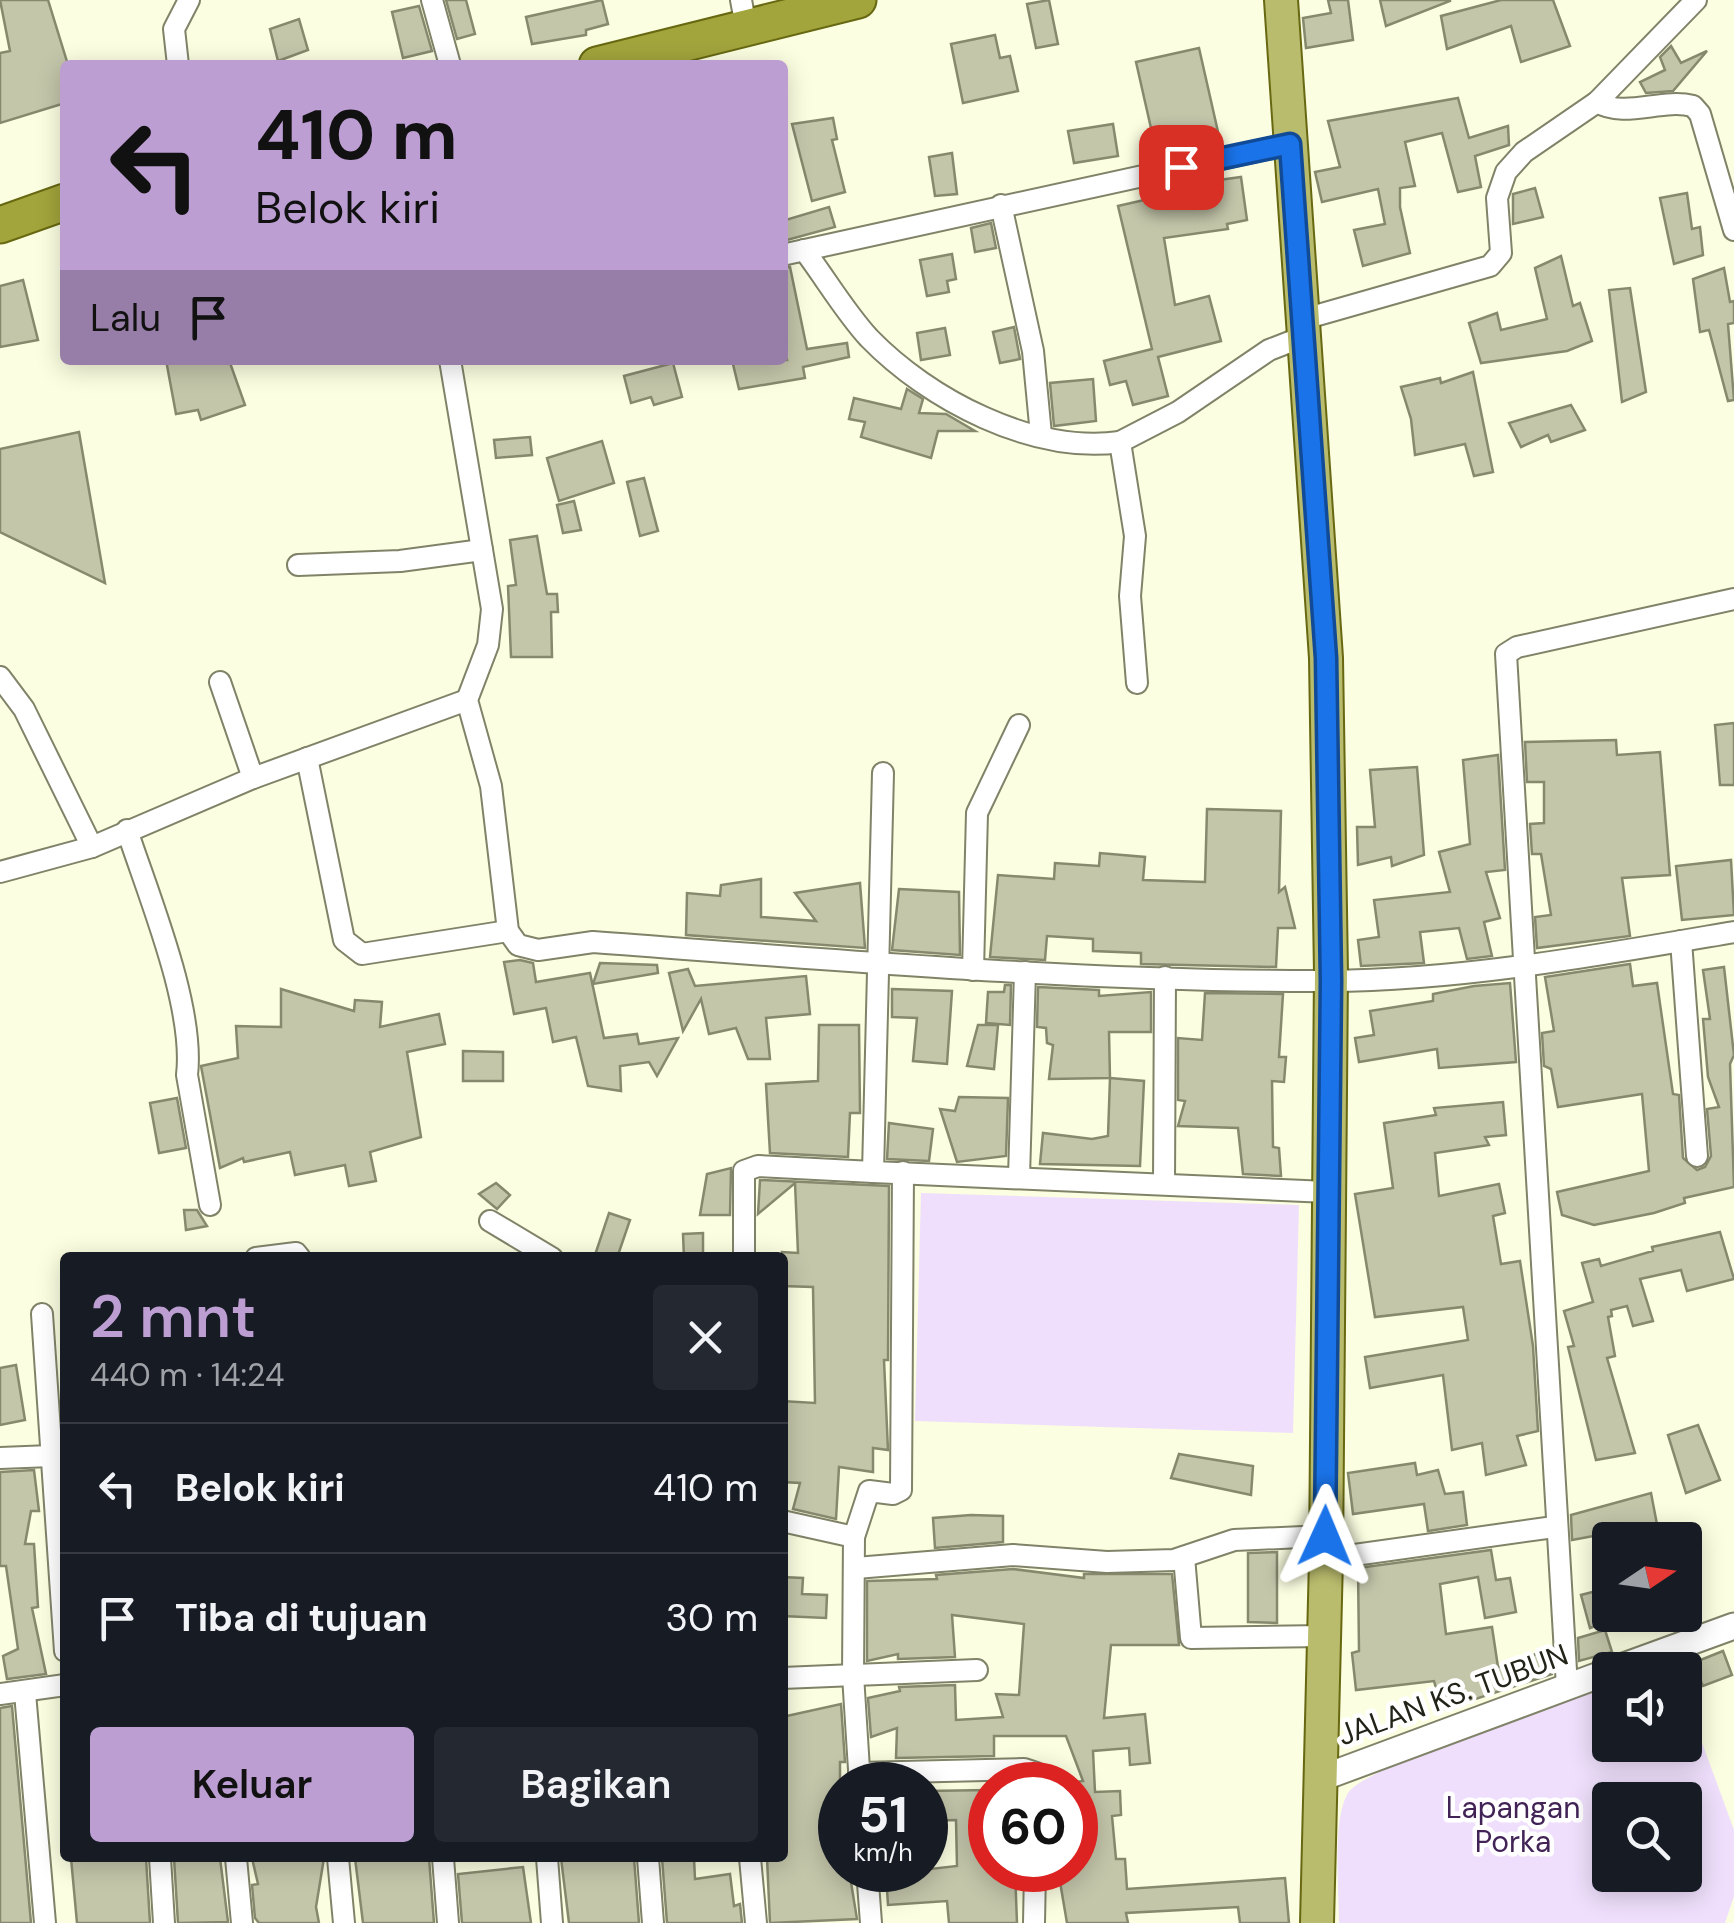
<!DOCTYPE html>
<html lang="id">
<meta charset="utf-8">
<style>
body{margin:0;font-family:"DM Sans",sans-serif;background:#242831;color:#f1f3f6;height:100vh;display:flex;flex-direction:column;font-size:38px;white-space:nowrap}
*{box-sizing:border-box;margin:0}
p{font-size:32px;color:#9ea1a6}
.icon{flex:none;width:55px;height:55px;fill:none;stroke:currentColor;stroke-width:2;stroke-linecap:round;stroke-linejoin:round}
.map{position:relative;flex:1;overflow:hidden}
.sheet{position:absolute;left:60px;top:1252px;width:728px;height:610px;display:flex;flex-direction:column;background:#171b24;border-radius:10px;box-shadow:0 5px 25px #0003}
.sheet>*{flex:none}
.hud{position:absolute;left:60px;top:60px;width:728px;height:305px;border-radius:10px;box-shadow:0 5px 25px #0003;background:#bc9ed3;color:#111;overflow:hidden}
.needle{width:65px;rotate:77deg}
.fabs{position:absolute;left:1592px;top:1522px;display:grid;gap:20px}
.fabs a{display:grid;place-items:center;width:110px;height:110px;border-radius:10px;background:#171b24;box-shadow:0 5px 25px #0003;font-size:50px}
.speed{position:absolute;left:818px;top:1762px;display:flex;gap:20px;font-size:50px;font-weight:700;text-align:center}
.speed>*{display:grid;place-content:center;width:130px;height:130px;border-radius:50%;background:#171b24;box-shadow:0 5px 25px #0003;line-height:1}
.speed small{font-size:25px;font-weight:400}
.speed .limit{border:15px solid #d22;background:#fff;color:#111}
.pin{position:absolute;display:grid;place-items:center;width:85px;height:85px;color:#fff;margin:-42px;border-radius:20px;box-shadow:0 5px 15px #0006}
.me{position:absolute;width:110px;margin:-55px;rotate:1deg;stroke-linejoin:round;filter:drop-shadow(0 0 8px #0008)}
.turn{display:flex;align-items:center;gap:35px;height:210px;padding:0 30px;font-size:45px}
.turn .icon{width:130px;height:130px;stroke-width:2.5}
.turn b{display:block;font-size:70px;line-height:85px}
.then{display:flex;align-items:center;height:95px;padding:0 30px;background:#0003;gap:20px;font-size:38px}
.round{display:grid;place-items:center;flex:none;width:105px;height:105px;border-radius:10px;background:#242831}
.headline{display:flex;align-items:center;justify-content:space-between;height:170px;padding:0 30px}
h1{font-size:60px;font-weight:600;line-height:75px;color:#bc9ed3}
.cta{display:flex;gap:20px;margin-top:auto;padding:20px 30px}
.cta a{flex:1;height:115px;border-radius:10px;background:#bc9ed3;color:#111;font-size:40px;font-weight:600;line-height:115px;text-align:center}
.cta a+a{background:#242831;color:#f1f3f6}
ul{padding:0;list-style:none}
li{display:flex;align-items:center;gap:30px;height:130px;padding:0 30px;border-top:2px solid #363941}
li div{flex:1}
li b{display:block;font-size:38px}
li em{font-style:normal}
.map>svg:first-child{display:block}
</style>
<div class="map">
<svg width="1734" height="1923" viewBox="0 0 1734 1923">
<rect width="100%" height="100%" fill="#fbfee0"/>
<!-- green -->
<g fill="#efdffc" fill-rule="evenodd">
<polygon points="921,1193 1299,1205 1293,1433 915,1421"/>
<path d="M1610,1686V1745H1685V1705L1693,1718L1734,1830V1896L1725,1923H1339C1339,1892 1332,1818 1348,1793C1366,1765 1567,1702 1610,1686ZM1610,1800H1685V1875H1610Z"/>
</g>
<!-- building -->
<g fill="#c4c6aa" stroke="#87896e" stroke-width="2.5">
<polygon points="0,0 48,0 68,65 65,103 0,123 0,53 10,51"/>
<polygon points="446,0 466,0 475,34 457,39"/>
<polygon points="602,0 608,24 586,30 586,35 532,44 526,17"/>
<polygon points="1049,0 1058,44 1036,48 1027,4"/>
<polygon points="1328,0 1348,0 1353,40 1306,48 1303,18 1331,13"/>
<polygon points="1380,0 1450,0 1450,1 1386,26"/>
<polygon points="1501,0 1553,0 1570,46 1521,62 1511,26 1447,49 1441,16"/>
<polygon points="419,6 432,51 403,58 392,12"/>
<polygon points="299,19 308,50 278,61 270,29"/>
<polygon points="995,35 1000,58 1010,56 1018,91 963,103 951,44"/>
<polygon points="1671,46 1681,63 1707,51 1673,91 1646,93 1640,82 1665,70 1660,57"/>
<polygon points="1199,48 1221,145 1158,159 1136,62"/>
<polygon points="1458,98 1469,138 1508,126 1509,145 1475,156 1481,187 1458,192 1442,133 1405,142 1415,186 1400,188 1400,207 1410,253 1363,266 1354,230 1385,224 1378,189 1322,202 1315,172 1340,167 1328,121"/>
<polygon points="833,118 837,139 832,140 845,192 812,201 792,124"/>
<polygon points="1113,124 1118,156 1074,163 1068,131"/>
<polygon points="952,153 957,194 935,196 929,157"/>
<polygon points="1241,177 1247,220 1227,224 1228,229 1164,238 1175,305 1209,296 1221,341 1158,357 1168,396 1133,405 1126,381 1110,385 1104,361 1152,349 1118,206 1166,195 1168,187"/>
<polygon points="1535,188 1543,217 1513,224 1513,194"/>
<polygon points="1687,193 1692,229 1700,227 1703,255 1674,264 1660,198"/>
<polygon points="829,207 835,227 787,240 782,221"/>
<polygon points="991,223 996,248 975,252 971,228"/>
<polygon points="952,254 956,279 947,281 949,292 927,296 920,260"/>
<polygon points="1561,256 1573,306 1580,303 1592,341 1567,351 1481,363 1469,323 1497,313 1501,330 1547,319 1535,268"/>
<polygon points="790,267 807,349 847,343 849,357 803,367 805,378 739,389 732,360 787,360 782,340 782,268"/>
<polygon points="1724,268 1730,302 1734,301 1734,323 1728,324 1734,400 1728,401 1709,330 1700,332 1693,279"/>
<polygon points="23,280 38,340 0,347 0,286"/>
<polygon points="1630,288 1646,392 1622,402 1609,290"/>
<polygon points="1014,327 1020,359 1000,363 993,332"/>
<polygon points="945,328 950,355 921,360 917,333"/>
<polygon points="166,360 229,360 245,405 201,420 198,410 176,414"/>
<polygon points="673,363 682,397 654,405 651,397 631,403 624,376"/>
<polygon points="1473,372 1493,472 1474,476 1465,444 1415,455 1411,419 1401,387 1440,378 1441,383"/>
<polygon points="1093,379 1096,421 1054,426 1050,383"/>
<polygon points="907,389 923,399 919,413 946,414 975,431 938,431 931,458 861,437 865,422 849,419 854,398 901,409"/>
<polygon points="1571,405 1585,430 1551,442 1548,435 1521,447 1509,423"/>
<polygon points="79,432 105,583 0,532 0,449"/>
<polygon points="530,437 532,455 496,458 494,440"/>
<polygon points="602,441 614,483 559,501 547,458"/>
<polygon points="644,478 658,531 640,536 627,482"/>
<polygon points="574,501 581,530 563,533 557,505"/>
<polygon points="537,536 547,594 557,594 558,612 551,612 552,657 511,657 508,586 516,585 510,540"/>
<polygon points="1734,723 1734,785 1720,785 1715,725"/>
<polygon points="1616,740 1617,755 1660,752 1670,875 1622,878 1630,936 1537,948 1535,917 1551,915 1541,854 1532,854 1530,824 1544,823 1544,782 1527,782 1525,742"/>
<polygon points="1498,755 1505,870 1486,872 1500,918 1484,922 1492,956 1467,959 1459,928 1420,932 1424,963 1361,966 1358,940 1379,937 1374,900 1450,892 1439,852 1470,844 1463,760"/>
<polygon points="1417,767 1424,855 1392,866 1391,857 1358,865 1357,827 1375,827 1370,770"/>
<polygon points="1207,809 1281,811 1279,892 1285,887 1295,928 1278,928 1276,967 1141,964 1141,953 1093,951 1093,939 1047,936 1045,960 990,957 998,875 1054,879 1055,863 1099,866 1100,853 1145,857 1143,880 1205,882"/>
<polygon points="1731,860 1734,915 1682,920 1676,866"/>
<polygon points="761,879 761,917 816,921 795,893 860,883 865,948 686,935 687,893 720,896 721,885"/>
<polygon points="899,889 959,892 960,955 892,950"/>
<polygon points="520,960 533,963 536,982 590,973 604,1038 637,1034 639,1044 678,1038 657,1076 649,1062 620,1066 621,1091 588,1086 576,1037 553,1042 546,1008 514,1014 504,962"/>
<polygon points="600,963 657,965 658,973 593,984"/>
<polygon points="1630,964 1633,986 1657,983 1673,1094 1679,1095 1683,1158 1697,1170 1705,1167 1711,1156 1707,1109 1719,1107 1708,1077 1703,1019 1710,1019 1703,970 1724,967 1734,1055 1730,1064 1734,1187 1684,1198 1685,1203 1654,1213 1594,1225 1562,1215 1557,1192 1649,1171 1642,1094 1558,1107 1551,1069 1544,1066 1542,1033 1554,1031 1545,977"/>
<polygon points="688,969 695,986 806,976 810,1014 766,1018 770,1059 748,1059 736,1028 709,1034 701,999 683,1031 669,973"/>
<polygon points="1510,983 1516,1062 1439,1068 1437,1049 1359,1062 1355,1038 1374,1035 1370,1011 1433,1001 1433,994 1474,986"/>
<polygon points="1005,985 1011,985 1010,1025 986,1023 988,992 1004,992"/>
<polygon points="1038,987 1099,990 1099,996 1151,992 1151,1032 1109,1032 1110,1078 1049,1079 1053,1045 1047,1043 1046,1028 1037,1027"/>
<polygon points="281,989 354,1011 355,1000 382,1002 380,1027 439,1014 445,1044 407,1052 421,1137 370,1152 376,1181 349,1186 345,1165 295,1175 290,1152 244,1162 243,1158 220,1168 201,1066 238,1058 236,1026 281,1027"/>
<polygon points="892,989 952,991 947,1064 913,1061 917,1018 892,1017"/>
<polygon points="1205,993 1283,994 1279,1057 1286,1057 1284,1082 1272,1081 1273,1147 1279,1148 1281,1176 1243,1174 1238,1128 1178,1126 1185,1101 1178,1100 1178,1038 1202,1040"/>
<polygon points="819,1025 859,1025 860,1113 850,1113 848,1157 770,1153 766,1084 818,1081"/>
<polygon points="978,1025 998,1025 994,1069 967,1066"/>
<polygon points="463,1051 503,1052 503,1081 463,1081"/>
<polygon points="1110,1078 1144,1081 1140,1166 1040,1164 1043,1133 1092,1139 1108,1136"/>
<polygon points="959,1097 1008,1098 1006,1156 957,1162 940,1109 955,1111"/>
<polygon points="177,1098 186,1148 159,1153 150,1103"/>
<polygon points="1503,1102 1506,1135 1485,1137 1489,1145 1435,1153 1439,1196 1499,1184 1505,1213 1493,1216 1501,1264 1520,1261 1533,1346 1538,1431 1517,1436 1526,1465 1486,1475 1482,1443 1452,1450 1443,1375 1370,1388 1365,1357 1468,1340 1463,1307 1375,1317 1355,1194 1393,1188 1384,1123 1436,1115 1434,1108"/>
<polygon points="889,1123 933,1129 929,1161 887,1159"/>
<polygon points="731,1168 730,1215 700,1215 707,1174"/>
<polygon points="760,1180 889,1186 888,1360 884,1360 888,1450 873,1448 873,1472 839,1467 836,1519 793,1509 800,1483 782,1482 782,1401 815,1403 813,1287 782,1286 782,1252 798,1253 795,1183 758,1214"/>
<polygon points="496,1183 510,1195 497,1209 479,1194"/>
<polygon points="184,1210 197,1210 207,1226 186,1230"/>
<polygon points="609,1213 630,1220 617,1258 594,1258"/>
<polygon points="1720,1232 1734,1279 1687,1291 1681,1270 1640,1279 1653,1321 1633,1326 1627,1306 1611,1310 1612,1316 1608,1317 1615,1356 1607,1358 1635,1453 1596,1460 1568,1347 1574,1346 1564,1311 1593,1302 1582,1263 1599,1259 1601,1266 1653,1251 1652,1247"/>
<polygon points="703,1233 703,1258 684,1258 683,1234"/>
<polygon points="16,1365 25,1420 0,1425 0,1368"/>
<polygon points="1698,1425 1720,1480 1686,1493 1668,1435"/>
<polygon points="1179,1454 1253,1466 1251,1495 1171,1478"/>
<polygon points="1415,1463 1417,1475 1438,1470 1445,1494 1463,1492 1467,1525 1428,1531 1424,1504 1353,1514 1348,1473"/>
<polygon points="34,1470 39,1511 31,1511 25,1544 34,1544 38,1607 32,1608 46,1674 7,1679 3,1656 18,1649 6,1566 0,1566 0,1472"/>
<polygon points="1651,1493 1660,1540 1623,1540 1622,1533 1615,1532 1572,1540 1571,1515"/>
<polygon points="971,1515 1003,1516 1003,1542 935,1548 933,1518"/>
<polygon points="1491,1550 1496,1580 1510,1578 1516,1612 1485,1618 1478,1577 1440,1584 1446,1634 1492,1627 1498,1667 1551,1649 1552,1674 1442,1710 1434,1681 1356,1690 1352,1653 1359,1651 1358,1568"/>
<polygon points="1277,1552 1277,1623 1248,1622 1248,1553"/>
<polygon points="1013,1569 1084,1578 1084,1574 1172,1574 1179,1645 1111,1645 1104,1718 1145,1714 1150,1763 1130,1765 1129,1748 1093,1751 1095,1792 1120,1791 1121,1815 1112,1816 1116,1859 1125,1859 1127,1889 1285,1878 1289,1923 1240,1923 1238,1907 1126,1913 1128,1923 1067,1923 1058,1870 1075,1870 1075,1782 1083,1781 1066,1736 994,1736 994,1756 896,1758 897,1728 871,1737 868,1698 900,1691 899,1687 955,1685 956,1720 1003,1717 996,1694 1019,1695 1024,1624 952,1615 955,1657 898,1659 898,1654 867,1661 867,1581 937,1579 936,1575"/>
<polygon points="782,1577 803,1578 802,1594 827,1595 826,1618 782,1616"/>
<polygon points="1604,1589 1612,1620 1590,1628 1581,1595"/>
<polygon points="1605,1630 1612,1652 1579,1661 1578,1638"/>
<polygon points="1723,1651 1732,1675 1703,1686 1693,1663"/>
<polygon points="841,1704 845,1762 840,1762 840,1870 849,1870 857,1919 770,1923 767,1858 782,1858 782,1717"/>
<polygon points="12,1706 31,1923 0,1923 0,1708"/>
<polygon points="990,1790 990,1870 1015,1870 1017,1923 949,1923 947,1901 888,1905 886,1874 957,1866 956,1820 925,1821 925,1791"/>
<polygon points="71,1858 146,1858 150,1923 77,1923"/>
<polygon points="174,1858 220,1858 228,1922 178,1923"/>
<polygon points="252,1858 324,1858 316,1907 319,1923 259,1923 255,1918 252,1885 258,1884"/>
<polygon points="355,1858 429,1858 434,1923 363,1923"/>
<polygon points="561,1858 634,1858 639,1923 569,1923"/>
<polygon points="662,1858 694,1858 695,1879 730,1874 734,1906 740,1904 742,1923 667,1923"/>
<polygon points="523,1867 531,1923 462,1923 458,1874"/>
</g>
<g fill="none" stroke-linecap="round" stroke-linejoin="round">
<!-- minor casing -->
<g stroke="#818369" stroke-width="24">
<g id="minor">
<polyline points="432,0 450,65"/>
<polyline points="741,0 746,27"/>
<polyline points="178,65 174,29 189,0"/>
<path d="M1597,102C1625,119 1661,98 1693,106L1700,114L1734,230"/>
<polyline points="1001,205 1033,351 1041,435"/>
<path d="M804,250C826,279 845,312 869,338C929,400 1033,454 1120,442"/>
<polyline points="782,255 1289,144"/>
<polyline points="1304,319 1490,266 1501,253 1497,198 1506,172 1524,152 1597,102 1696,0"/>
<path d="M450,360L492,609L488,645L467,700L491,786L508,931L518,945L538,950L593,942C837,960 1083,982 1328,981C1464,980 1600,955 1734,932"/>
<polyline points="298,565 400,561 482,550"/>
<polyline points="0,677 24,709 92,847"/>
<polyline points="220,682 253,778"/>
<polyline points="1137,683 1130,596 1135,536 1120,442 1178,412 1269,350 1305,336"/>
<polyline points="307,758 344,940 362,954 508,931"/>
<polyline points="883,773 873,1172 1328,1192"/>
<path d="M127,830C149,897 195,1007 187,1075L210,1205"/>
<polyline points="0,872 92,847 253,778 467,700"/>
<polyline points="1681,941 1697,1156"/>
<polyline points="973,970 977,813 1019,725"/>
<polyline points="1019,1177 1025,972"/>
<polyline points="1164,1183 1165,977"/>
<polyline points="490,1221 552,1258"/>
<polyline points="256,1258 296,1253 300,1258"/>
<polyline points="744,1258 744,1171 758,1166 873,1172"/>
<polyline points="42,1314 65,1651"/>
<polyline points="0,1458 51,1456"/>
<polyline points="782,1521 854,1537 853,1675 860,1785"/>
<polyline points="854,1537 869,1491 893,1494 901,1490 903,1172"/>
<polyline points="1184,1557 1191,1638 1324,1636"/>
<polyline points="1326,1559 1554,1527"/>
<polyline points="856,1568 1013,1555 1107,1562 1174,1560 1234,1540 1325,1536"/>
<polyline points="782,1678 977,1670"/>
<polyline points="1567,1687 1506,654 1517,647 1734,599"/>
<polyline points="25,1693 45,1923"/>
<polyline points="0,1694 65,1685"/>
<polyline points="859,1773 1024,1769 1036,1773 1037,1785"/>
<polyline points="160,1858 164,1923"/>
<polyline points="236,1858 242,1923"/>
<polyline points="338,1858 344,1923"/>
<polyline points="443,1858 448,1923"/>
<polyline points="547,1858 552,1923"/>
<polyline points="648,1858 653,1923"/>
<polyline points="750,1858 756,1923"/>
<polyline points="867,1870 871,1923"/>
<polyline points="1034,1923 1035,1870"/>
</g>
</g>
<!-- tertiary casing -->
<g stroke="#818369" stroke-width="29">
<g id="tertiary">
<polyline points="1613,1670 1734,1626"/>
<polyline points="1319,1779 1610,1671"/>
</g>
</g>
<!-- primary casing -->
<g stroke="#676811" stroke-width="36">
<polyline id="primary" points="1281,0 1326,658 1331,973 1326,1559 1317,1923"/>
</g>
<!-- trunk casing -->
<g stroke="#676811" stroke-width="39">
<g id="trunk">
<polyline points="597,65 858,0"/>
<polyline points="0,225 65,202"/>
</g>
</g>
<!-- minor -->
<use href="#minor" stroke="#fff" stroke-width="20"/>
<!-- tertiary -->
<use href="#tertiary" stroke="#fff" stroke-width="25"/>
<!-- primary -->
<use href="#primary" stroke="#b9bb6d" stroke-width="32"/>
<!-- trunk -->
<use href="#trunk" stroke="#a2a43c" stroke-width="35"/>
</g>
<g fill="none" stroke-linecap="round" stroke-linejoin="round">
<!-- route casing -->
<g stroke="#114b97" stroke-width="25">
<polyline id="route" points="1181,167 1290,144 1326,658 1331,981 1325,1536"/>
</g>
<!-- route -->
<use href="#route" stroke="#1a73e8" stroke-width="18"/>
</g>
<g text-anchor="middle" stroke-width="9" stroke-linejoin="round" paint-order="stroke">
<!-- street labels -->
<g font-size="30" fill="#232419" stroke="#fff">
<text transform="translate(1453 1695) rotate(-20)" y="10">JALAN KS. TUBUN</text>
</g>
<!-- park labels -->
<g font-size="30" fill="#412356" stroke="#fff">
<text x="1513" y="1818">Lapangan<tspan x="1513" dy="34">Porka</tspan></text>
</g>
</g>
</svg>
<div class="fabs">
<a><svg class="needle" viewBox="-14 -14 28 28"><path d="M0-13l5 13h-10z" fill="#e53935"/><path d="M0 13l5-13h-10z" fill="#9ea1a6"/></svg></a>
<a><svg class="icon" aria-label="sound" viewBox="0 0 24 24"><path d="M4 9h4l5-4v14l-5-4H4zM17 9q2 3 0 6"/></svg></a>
<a><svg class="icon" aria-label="search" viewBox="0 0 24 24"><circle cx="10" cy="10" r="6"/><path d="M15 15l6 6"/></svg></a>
</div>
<div class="speed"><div>51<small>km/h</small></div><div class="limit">60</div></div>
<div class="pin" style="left:1181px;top:167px;background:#d93025"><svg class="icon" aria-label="arrive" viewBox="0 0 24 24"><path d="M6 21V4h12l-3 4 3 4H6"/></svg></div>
<svg class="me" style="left:1325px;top:1536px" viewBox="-20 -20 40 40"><path d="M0-17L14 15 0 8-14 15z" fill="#1a73e8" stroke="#fff" stroke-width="4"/></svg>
<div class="hud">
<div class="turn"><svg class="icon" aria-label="left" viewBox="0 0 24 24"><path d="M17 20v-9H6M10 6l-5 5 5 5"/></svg><div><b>410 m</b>Belok kiri</div></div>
<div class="then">Lalu<svg class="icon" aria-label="arrive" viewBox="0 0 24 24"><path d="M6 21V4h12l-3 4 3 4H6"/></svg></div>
</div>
<section class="sheet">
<div class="headline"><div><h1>2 mnt</h1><p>440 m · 14:24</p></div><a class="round"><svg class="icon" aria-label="close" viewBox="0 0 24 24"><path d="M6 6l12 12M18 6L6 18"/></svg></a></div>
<ul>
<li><svg class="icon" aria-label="left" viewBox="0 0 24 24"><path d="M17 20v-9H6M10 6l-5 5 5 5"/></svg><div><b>Belok kiri</b></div><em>410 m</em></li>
<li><svg class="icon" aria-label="arrive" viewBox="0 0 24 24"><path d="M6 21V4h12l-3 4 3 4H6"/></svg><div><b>Tiba di tujuan</b></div><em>30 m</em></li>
</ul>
<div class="cta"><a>Keluar</a><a>Bagikan</a></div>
</section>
</div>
